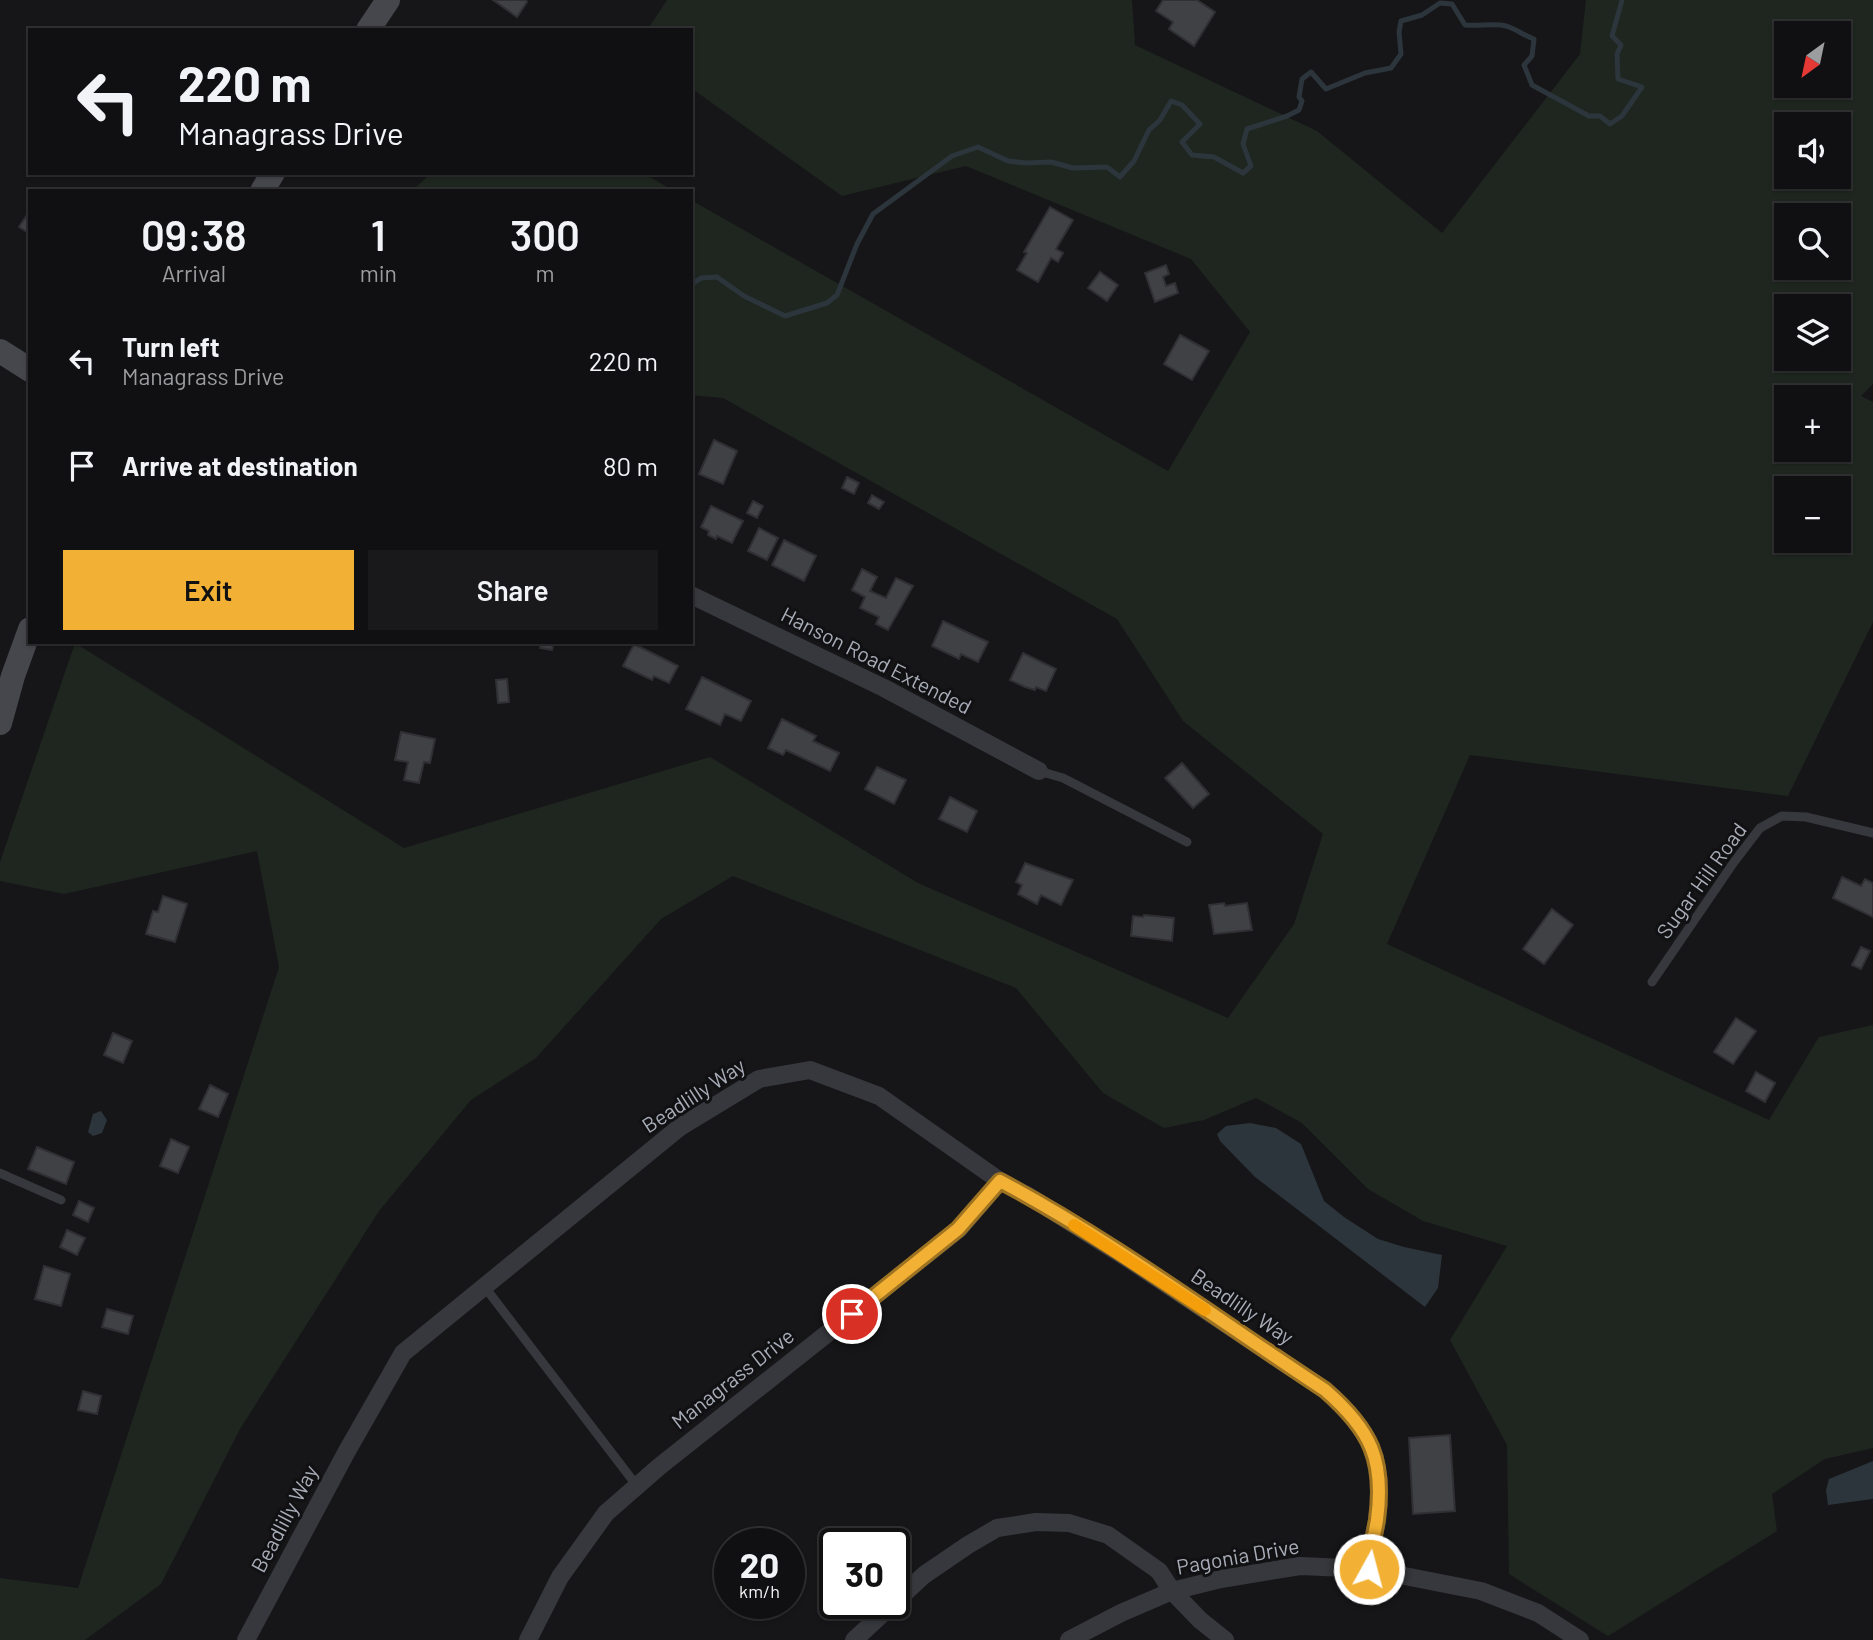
<!DOCTYPE html>
<meta charset="utf-8">
<style>
body{margin:0;font-family:Barlow,sans-serif;background:#19191b;color:#f1f3f6;height:100vh;display:flex;flex-direction:column;font-size:26px;white-space:nowrap}
*{box-sizing:border-box;margin:0}
p{font-size:23px;color:#9c9d9f}
.icon{flex:none;width:38px;height:38px;fill:none;stroke:currentColor;stroke-width:2;stroke-linecap:round;stroke-linejoin:round}
.map{position:relative;flex:1;overflow:hidden}
.drawer{position:absolute;left:28px;top:189px;width:665px;height:455px;display:flex;flex-direction:column;background:#101012;border-radius:0px;box-shadow:0 2px 5px #0004,0 0 0 2px #303032}
.drawer>*{flex:none}
.top-card{position:absolute;left:28px;top:28px;width:665px;height:147px;border-radius:0px;box-shadow:0 2px 5px #0004,0 0 0 2px #303032;background:#101012;color:#f1f3f6;overflow:hidden}
.needle{width:46px;rotate:213deg}
.controls{position:absolute;left:1774px;top:21px;display:grid;gap:14px}
.controls a{display:grid;place-items:center;width:77px;height:77px;border-radius:0px;background:#101012;box-shadow:0 2px 5px #0004,0 0 0 2px #303032;font-size:35px}
.speed{position:absolute;left:714px;top:1528px;display:flex;gap:14px;font-size:35px;font-weight:700;text-align:center}
.speed>*{display:grid;place-content:center;width:91px;height:91px;border-radius:50%;background:#101012;box-shadow:0 2px 5px #0004,0 0 0 2px #303032;line-height:1}
.speed small{font-size:18px;font-weight:400}
.speed .limit{border:4px solid #111;border-radius:10px;background:#fff;color:#111}
.pin{position:absolute;display:grid;place-items:center;width:60px;height:60px;color:#fff;margin:-30px;border:4px solid #fff;border-radius:50%;box-shadow:0 2px 7px #0007}
.me{position:absolute;width:77px;margin:-38px;rotate:7deg;stroke-linejoin:round;filter:drop-shadow(0 0 5px #0008)}
.turn{display:flex;align-items:center;gap:24px;height:147px;padding:0 35px;font-size:32px}
.turn .icon{width:91px;height:91px;stroke-width:2.5}
.turn b{display:block;font-size:49px;line-height:60px}
.eta{display:flex;justify-content:space-evenly;align-items:center;height:119px;text-align:center}
.eta b{font-size:42px;font-weight:600;line-height:49px}
.primary-button{display:flex;gap:14px;margin-top:auto;padding:14px 35px}
.primary-button a{flex:1;height:80px;border-radius:0px;background:#f2b134;color:#111;font-size:28px;font-weight:600;line-height:80px;text-align:center}
.primary-button a+a{background:#19191b;color:#f1f3f6}
ul{padding:0;list-style:none}
li{display:flex;align-items:center;gap:21px;height:105px;padding:0 35px}
li div{flex:1}
li b{display:block;font-size:26px}
li em{font-style:normal}
.map>svg:first-child{display:block}
</style>
<div class="map">
<svg width="1873" height="1640" viewBox="0 0 1873 1640">
<rect width="100%" height="100%" fill="#161618"/>
<!-- green -->
<g fill="#1e261f" fill-rule="evenodd">
<path d="M667,0H1132L1135,45L1317,131L1442,233L1580,54L1586,0H1873V384L1861,396L1873,402V622L1788,796L1470,755L1387,944L1769,1120L1819,1037L1873,1025V1448L1825,1459L1772,1494L1777,1531L1608,1636L1509,1574L1507,1445L1450,1340L1507,1246L1423,1221L1368,1189L1302,1123L1256,1098L1204,1120L1164,1128L1103,1093L1016,988L733,876L661,919L536,1058L471,1100L379,1211L240,1429L161,1584L85,1640H0V1578L78,1588L279,967L257,851L64,894L0,881V862L75,643L404,848L710,757L918,883L1228,1018L1294,924L1323,834L1183,721L1117,619L723,398L691,395V200L1168,471L1250,332L1191,259L966,166L842,196L691,88V30H647ZM1787,33H1839V86H1787ZM1787,124H1839V177H1787ZM1787,215H1839V268H1787ZM1787,306H1839V359H1787ZM1787,397H1839V450H1787ZM1787,488H1839V541H1787Z"/>
<polygon points="431,173 643,173 674,191 412,191"/>
</g>
<!-- water -->
<g fill="#2c353c">
<polygon points="101,1111 107,1120 102,1133 93,1136 88,1132 93,1114"/>
<polygon points="1250,1123 1276,1128 1301,1144 1324,1201 1344,1217 1378,1239 1404,1247 1442,1255 1438,1288 1425,1307 1255,1177 1220,1141 1217,1134 1226,1126"/>
<polygon points="1873,1461 1873,1499 1828,1505 1826,1490 1829,1479"/>
</g>
<g fill="none" stroke-linecap="round" stroke-linejoin="round">
<!-- stream -->
<path stroke="#2c353c" stroke-width="5" d="M691,285L701,278L717,277L744,296L785,316L827,303L837,295L857,244L873,214L952,156L978,147L1008,161L1026,163L1051,162L1073,168L1107,167L1120,177L1134,161L1149,130L1160,120L1171,101L1182,105L1200,124L1182,142L1192,155L1214,157L1243,173L1251,166L1243,144L1247,129L1287,116L1299,110L1302,101L1299,97L1302,79L1311,72L1326,89L1365,73L1391,68L1401,54L1399,32L1401,21L1422,15L1440,3L1452,4L1465,25C1477,26 1489,24 1501,25C1513,26 1522,35 1534,39L1532,56L1524,65L1532,85L1589,116H1600L1610,124L1622,116L1642,87L1618,79L1617,54L1621,45L1612,36L1622,0"/>
</g>
<!-- building -->
<g fill="#404145" stroke="#303034" stroke-width="2">
<polygon points="493,0 526,0 527,2 517,17"/>
<polygon points="1163,0 1197,0 1215,12 1194,46 1169,29 1173,22 1156,11"/>
<polygon points="1050,207 1073,220 1056,249 1063,253 1058,262 1051,258 1038,282 1017,270 1027,253 1024,252"/>
<polygon points="27,215 30,216 30,234 19,227"/>
<polygon points="1166,265 1169,274 1163,277 1166,286 1175,283 1178,293 1155,302 1145,273"/>
<polygon points="1100,272 1118,285 1107,301 1088,288"/>
<polygon points="1180,335 1209,351 1192,380 1164,364"/>
<polygon points="714,440 737,451 723,484 699,474"/>
<polygon points="847,477 859,483 854,494 842,488"/>
<polygon points="872,495 884,502 879,509 868,503"/>
<polygon points="753,501 763,506 757,518 747,513"/>
<polygon points="711,506 743,521 732,543 717,536 716,539 708,535 709,531 701,527"/>
<polygon points="759,528 778,538 767,560 748,551"/>
<polygon points="784,540 816,556 804,581 772,565"/>
<polygon points="862,569 877,577 870,591 886,598 896,578 913,586 888,630 876,624 879,617 860,608 865,597 852,590"/>
<polygon points="943,621 988,642 978,662 961,654 959,659 932,646"/>
<polygon points="541,642 554,642 552,650 540,648"/>
<polygon points="634,644 678,666 669,683 654,676 652,680 623,666"/>
<polygon points="1023,653 1056,669 1046,691 1036,687 1035,690 1025,687 1010,680"/>
<polygon points="702,677 751,701 741,721 725,714 720,725 686,709"/>
<polygon points="507,679 509,702 498,703 496,680"/>
<polygon points="782,719 816,736 813,741 839,753 830,771 786,750 783,755 768,748"/>
<polygon points="401,732 435,739 430,763 424,762 419,783 404,780 408,762 395,760"/>
<polygon points="1182,763 1209,794 1193,808 1165,778"/>
<polygon points="877,767 906,780 894,804 865,789"/>
<polygon points="950,797 977,811 967,832 939,819"/>
<polygon points="1025,863 1073,880 1061,905 1041,895 1037,904 1018,894 1022,885 1016,882"/>
<polygon points="1842,877 1861,886 1865,879 1873,883 1873,917 1833,898"/>
<polygon points="163,896 187,904 175,942 146,934 153,911 158,912"/>
<polygon points="1224,903 1225,906 1247,903 1252,930 1214,934 1209,905"/>
<polygon points="1552,909 1573,925 1544,964 1523,949"/>
<polygon points="1144,915 1174,918 1172,941 1131,936 1133,916 1143,917"/>
<polygon points="1861,947 1870,951 1861,969 1852,965"/>
<polygon points="1736,1018 1756,1031 1733,1064 1714,1052"/>
<polygon points="113,1033 132,1041 123,1063 104,1055"/>
<polygon points="1756,1072 1775,1083 1765,1102 1746,1091"/>
<polygon points="210,1085 228,1094 218,1117 199,1109"/>
<polygon points="171,1139 189,1147 178,1173 160,1166"/>
<polygon points="37,1147 74,1162 66,1184 28,1169"/>
<polygon points="79,1201 94,1208 88,1222 73,1215"/>
<polygon points="67,1230 85,1238 77,1255 60,1247"/>
<polygon points="44,1266 70,1274 61,1306 35,1299"/>
<polygon points="107,1309 133,1316 128,1334 102,1327"/>
<polygon points="83,1391 101,1396 97,1414 78,1410"/>
<polygon points="1450,1435 1455,1511 1413,1514 1409,1438"/>
</g>
<g fill="none" stroke-linecap="round" stroke-linejoin="round">
<!-- lane -->
<g stroke="#37383d" stroke-width="9">
<polyline points="1039,771 1063,778 1187,842"/>
<polyline points="1652,982 1734,862 1760,828 1782,816 1806,817 1873,833"/>
<polyline points="0,1173 61,1200"/>
<polyline points="484,1286 637,1486"/>
</g>
<!-- street -->
<g stroke="#37383d" stroke-width="18">
<polyline points="691,595 884,688 1039,771"/>
<path d="M246,1640L347,1451L403,1353L680,1127L759,1079L810,1070L879,1096L1000,1181L1030,1197L1133,1262L1325,1390C1371,1430 1385,1460 1377,1520C1374,1537 1369,1552 1369,1569"/>
<polyline points="528,1640 560,1577 606,1513 660,1466 959,1229 1000,1181"/>
<polyline points="854,1640 924,1575 968,1545 997,1528 1036,1522 1069,1523 1108,1535 1159,1571 1172,1591 1200,1620 1225,1640"/>
<polyline points="1069,1640 1121,1613 1172,1591 1221,1579 1300,1566 1369,1569 1481,1591 1538,1613 1580,1640"/>
</g>
<!-- secondary -->
<g stroke="#45474d" stroke-width="24">
<polyline points="368,30 388,0"/>
<polyline points="262,191 273,173"/>
<polyline points="0,351 30,370"/>
<polyline points="0,723 13,676 30,629"/>
</g>
</g>
<g fill="none" stroke-linecap="round" stroke-linejoin="round">
<!-- route casing -->
<g stroke="#9d7322" stroke-width="18">
<path id="route" d="M852,1314L958,1229L1000,1181C1113,1241 1218,1320 1325,1390C1371,1430 1385,1460 1377,1520C1374,1537 1370,1552 1369,1569"/>
</g>
<!-- route -->
<use href="#route" stroke="#f2b134" stroke-width="12"/>
<!-- slow -->
<polyline stroke="#f59e0b" stroke-width="12" points="1074,1225 1205,1310"/>
</g>
<g text-anchor="middle" stroke-width="6" stroke-linejoin="round" paint-order="stroke">
<!-- street labels -->
<g font-size="21" fill="#a8adb8" stroke="#111113">
<text transform="translate(876 661) rotate(27)" y="7">Hanson Road Extended</text>
<text transform="translate(1702 881) rotate(-54)" y="7">Sugar Hill Road</text>
<text transform="translate(694 1096) rotate(-33)" y="7">Beadlilly Way</text>
<text transform="translate(1242 1307) rotate(34)" y="7">Beadlilly Way</text>
<text transform="translate(733 1379) rotate(-38)" y="7">Managrass Drive</text>
<text transform="translate(285 1519) rotate(-62)" y="7">Beadlilly Way</text>
<text transform="translate(1238 1557) rotate(-10)" y="7">Pagonia Drive</text>
</g>
</g>
</svg>
<div class="controls">
<a><svg class="needle" viewBox="-14 -14 28 28"><path d="M0-13l5 13h-10z" fill="#e53935"/><path d="M0 13l5-13h-10z" fill="#9c9d9f"/></svg></a>
<a><svg class="icon" aria-label="sound" viewBox="0 0 24 24"><path d="M4 9h4l5-4v14l-5-4H4zM17 9q2 3 0 6"/></svg></a>
<a><svg class="icon" aria-label="search" viewBox="0 0 24 24"><circle cx="10" cy="10" r="6"/><path d="M15 15l6 6"/></svg></a>
<a><svg class="icon" aria-label="layers" viewBox="0 0 24 24"><path d="M12 4l9 5-9 5-9-5zM3 14l9 5 9-5"/></svg></a>
<a>+</a>
<a>−</a>
</div>
<div class="speed"><div>20<small>km/h</small></div><div class="limit">30</div></div>
<div class="pin" style="left:852px;top:1314px;background:#d93025"><svg class="icon" aria-label="arrive" viewBox="0 0 24 24"><path d="M6 21V4h12l-3 4 3 4H6"/></svg></div>
<svg class="me" style="left:1369px;top:1569px" viewBox="-20 -20 40 40"><circle r="17" fill="#f2b134" stroke="#fff" stroke-width="3"/><path d="M0-11L8 9 0 5-8 9z" fill="#fff"/></svg>
<div class="top-card">
<div class="turn"><svg class="icon" aria-label="left" viewBox="0 0 24 24"><path d="M17 20v-9H6M10 6l-5 5 5 5"/></svg><div><b>220 m</b>Managrass Drive</div></div>
</div>
<section class="drawer">
<div class="eta">
<div><b>09:38</b><p>Arrival</p></div>
<div><b>1</b><p>min</p></div>
<div><b>300</b><p>m</p></div>
</div>
<ul>
<li><svg class="icon" aria-label="left" viewBox="0 0 24 24"><path d="M17 20v-9H6M10 6l-5 5 5 5"/></svg><div><b>Turn left</b><p>Managrass Drive</p></div><em>220 m</em></li>
<li><svg class="icon" aria-label="arrive" viewBox="0 0 24 24"><path d="M6 21V4h12l-3 4 3 4H6"/></svg><div><b>Arrive at destination</b></div><em>80 m</em></li>
</ul>
<div class="primary-button"><a>Exit</a><a>Share</a></div>
</section>
</div>
